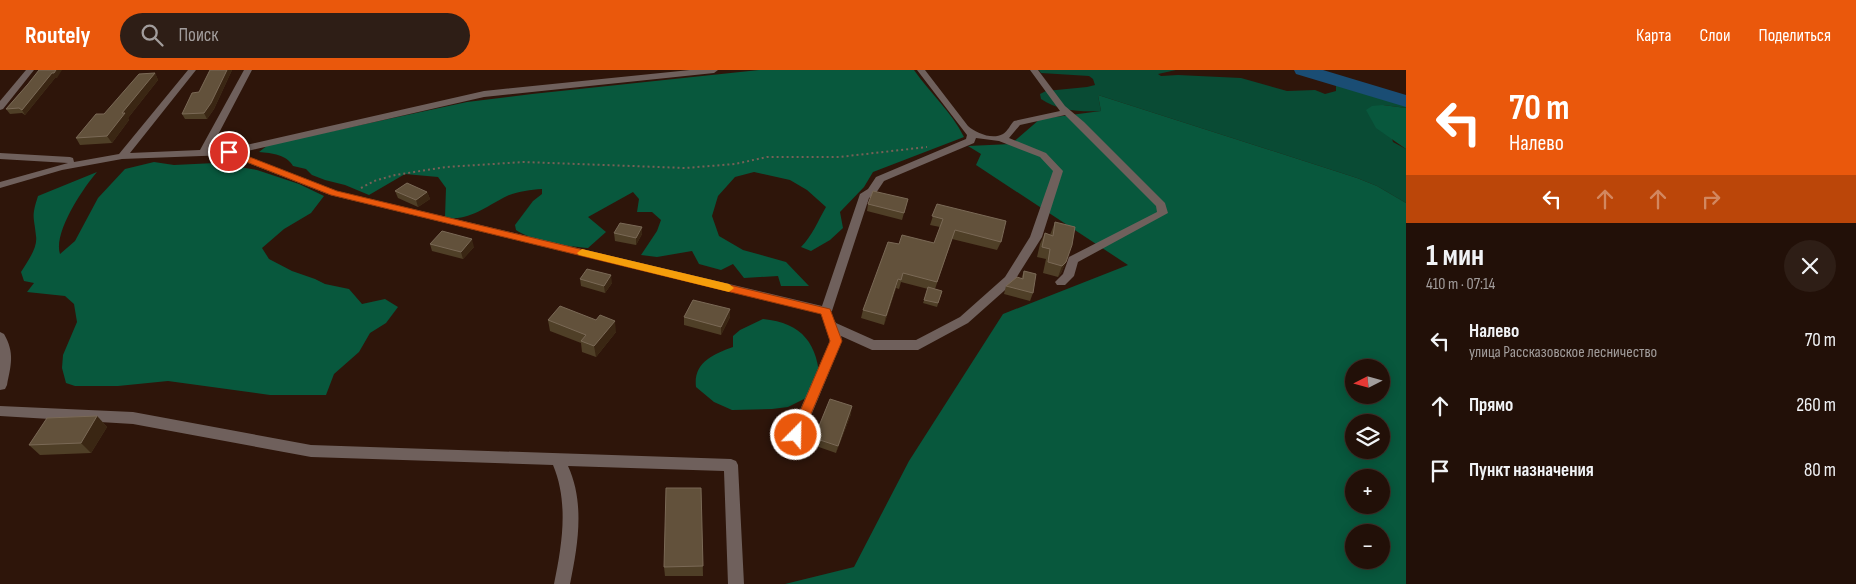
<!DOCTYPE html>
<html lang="ru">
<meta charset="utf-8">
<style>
body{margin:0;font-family:"Sofia Sans Condensed",sans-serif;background:#2e1e16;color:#f1f3f6;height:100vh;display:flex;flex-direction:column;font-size:19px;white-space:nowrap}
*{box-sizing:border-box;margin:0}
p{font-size:16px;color:#a29d9c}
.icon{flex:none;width:28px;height:28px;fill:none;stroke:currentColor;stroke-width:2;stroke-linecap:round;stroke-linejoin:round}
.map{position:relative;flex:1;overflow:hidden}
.sheet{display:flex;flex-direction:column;background:#221008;width:450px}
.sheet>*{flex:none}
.top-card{background:#ea580c;color:#fff;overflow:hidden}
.needle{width:32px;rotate:264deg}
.tools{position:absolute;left:1345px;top:289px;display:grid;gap:10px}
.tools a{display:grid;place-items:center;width:45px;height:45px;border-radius:50%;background:#221008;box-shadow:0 2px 12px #0003,0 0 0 1px #3f3029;font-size:25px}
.pin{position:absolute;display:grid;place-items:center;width:42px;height:42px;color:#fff;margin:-21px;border:2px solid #fff;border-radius:50%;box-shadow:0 1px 5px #0007}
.me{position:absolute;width:55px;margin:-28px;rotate:23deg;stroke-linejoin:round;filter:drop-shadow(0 0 4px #0008)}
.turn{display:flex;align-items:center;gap:18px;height:105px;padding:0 20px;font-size:22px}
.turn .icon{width:65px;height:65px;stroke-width:2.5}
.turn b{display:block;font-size:35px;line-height:42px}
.lanes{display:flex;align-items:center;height:48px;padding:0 20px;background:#0003;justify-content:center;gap:25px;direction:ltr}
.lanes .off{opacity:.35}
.round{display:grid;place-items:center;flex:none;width:52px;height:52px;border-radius:26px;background:#2e1e16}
.headline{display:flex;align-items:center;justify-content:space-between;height:85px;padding:0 20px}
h1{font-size:30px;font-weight:700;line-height:38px}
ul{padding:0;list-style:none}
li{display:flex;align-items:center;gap:15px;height:65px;padding:0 20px}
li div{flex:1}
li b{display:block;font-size:19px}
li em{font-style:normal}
header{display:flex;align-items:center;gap:30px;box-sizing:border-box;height:70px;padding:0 25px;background:#ea580c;color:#fff}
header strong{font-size:24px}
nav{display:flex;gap:28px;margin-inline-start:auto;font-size:18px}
.search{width:350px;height:45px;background:#2e1e16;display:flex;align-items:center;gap:12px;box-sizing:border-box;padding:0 18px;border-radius:28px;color:#a29d9c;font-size:19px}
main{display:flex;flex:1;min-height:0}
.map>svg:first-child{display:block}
</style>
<header>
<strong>Routely</strong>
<div class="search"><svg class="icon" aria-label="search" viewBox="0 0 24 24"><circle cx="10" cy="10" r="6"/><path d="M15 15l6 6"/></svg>Поиск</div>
<nav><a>Карта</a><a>Слои</a><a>Поделиться</a></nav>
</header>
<main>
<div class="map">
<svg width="1406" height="514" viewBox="0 0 1406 514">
<rect width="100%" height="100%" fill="#2e150a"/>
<!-- green -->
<path fill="#094b34" d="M1039,0H1176L1158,4L1161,6L1178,5L1241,8L1287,21L1315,20L1325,24L1336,21V13L1338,8L1406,36V38L1383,35L1393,72L1406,79V133L1377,116L1357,108L1098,25L1101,41C1081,42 1058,41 1041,29L1040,24L1046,21L1087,17L1095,15L1093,9L1089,6L1041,3Z"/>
<!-- forest -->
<g fill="#08583d" fill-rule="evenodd">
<path d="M759,0H914C930,23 951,41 964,67L873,102L864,117L840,142L843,158L830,170L811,181L801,177C812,166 818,151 826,137L807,120L790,110L754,102L735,107L718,126L712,146L719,166L743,180L786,192L809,216H781L778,206L744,208L733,194L721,200L699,194L692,181L657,187L641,185L657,161L661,150L652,142H637L639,129L633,122L588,147L606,162L588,178C571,177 529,170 516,160L515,155L533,131L542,124V119C530,120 519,121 507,126C488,135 467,153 445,147L446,118L438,107L405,104L369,125L345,115L325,110L312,105L306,99L293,96C287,85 272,83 259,82L268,75L467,32L532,24Z"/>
<path d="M1098,25L1357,108L1377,116L1406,133V514H785L854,497L909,391L1003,244L1128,195L976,95L981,84L968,76L1011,74L1040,49L1101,41ZM1354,298H1381V325H1354ZM1354,352H1381V380H1354ZM1354,408H1381V435H1354ZM1354,462H1381V490H1354Z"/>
<polygon points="1383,35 1406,38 1406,79 1376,58 1366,40 1372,36"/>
<path d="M154,92L174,95L215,93L257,100L299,114L324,126L311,143L284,159L262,178L269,189L292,201L315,209L325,214L349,219L362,234L385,229L398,237L386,253L370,263L359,282L334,304L326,325H270L168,311L118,316H75L66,313L62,298L63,285L77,252L74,234L65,226L27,222L34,213L24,211L21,202C27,192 38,178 36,166C34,145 31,148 38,126L97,102C83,118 53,163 60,184L75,171L98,128L125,99Z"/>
<path d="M763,249C803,253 818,274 820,313L806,328L788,337L772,339L732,340L714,332L696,317C693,293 713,284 733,277V266L740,260Z"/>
</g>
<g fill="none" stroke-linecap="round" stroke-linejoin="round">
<!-- river -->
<polygon fill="#1a4d74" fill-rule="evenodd" points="1294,0 1323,0 1406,25 1406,37 1296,4"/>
<!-- path -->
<polyline stroke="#776157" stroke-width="2" stroke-dasharray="2 3" stroke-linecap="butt" points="361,118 374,111 395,105 446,97 524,92 685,98 735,94 767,87 839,87 927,77"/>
<!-- minor -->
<g fill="#6f605c" fill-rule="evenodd">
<polygon points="26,0 34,0 3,39 0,40 0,31"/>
<path d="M188,0H196L130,83L200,80L244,0H252L210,80L229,79L484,21L690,0H718L714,3L484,27L239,83L337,121L822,236L860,124L868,119L876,107L966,69L967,65L917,0H925L968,56C976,63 992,70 1003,64C1008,61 1010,55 1014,51L1060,41L1030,0H1038L1065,36L1084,52L1165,133L1168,143L1078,192L1074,206L1065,215H1057L1055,212L1063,204L1069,187L1157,142L1156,136L1065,45L1020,55L1009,68L1046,83L1063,101L1042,167L1013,213L968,253L918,280H872L841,266L842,271L803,365L801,369L796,371L791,369L789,365L830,271L824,253L826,250H834L836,253L874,270H916L960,247L1005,207L1030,167L1053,101L1040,87L999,71L976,68L974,73L884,111L876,123L869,128L832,241L826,245L330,125L228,85L122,89L62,100L0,118V112L68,93L0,89V83L70,87L73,88L74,92L119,84Z"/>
<path d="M0,262L4,264C15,283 11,295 7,315L5,319L0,320Z"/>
<path d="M0,336L133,342L311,375L731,389L736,391L738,395L744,514H728L724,401L568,396C585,433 578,475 570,514H554C562,475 569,433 553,395L311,387L133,354L0,346Z"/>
</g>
</g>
<!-- wall -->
<g fill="#4f3f27">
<polygon points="39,0 57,8 55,8 25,45 22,43 10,44 6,39 28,14"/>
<polygon points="210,0 232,0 214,39 207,49 185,49 182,44 199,22"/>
<polygon points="155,3 158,10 128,48 129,50 112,73 80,75 76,68"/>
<polygon points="395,121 427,122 430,129 418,137 398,128"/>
<polygon points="908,129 902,150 867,141 868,134"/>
<polygon points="937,134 1001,172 997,180 952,169 935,219 942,221 937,237 923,233 928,219 901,212 899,219 896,218 884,255 861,248 863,240 899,174 934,173 940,157 930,155"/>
<polygon points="1055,152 1066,192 1061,203 1058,207 1043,203 1046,189 1037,187 1040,174 1045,163 1050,165"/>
<polygon points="614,163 642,164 636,175 615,171"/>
<polygon points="430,174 474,177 463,189 432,181"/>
<polygon points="1024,201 1033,223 1030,231 1004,224 1006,216 1021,209"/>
<polygon points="580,209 612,213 605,223 581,216"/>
<polygon points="684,247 730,247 721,265 684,255"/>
<polygon points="548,250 616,262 596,287 582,282 581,273 550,261"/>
<polygon points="851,344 836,383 813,375 814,368"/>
<polygon points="97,346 107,357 91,383 40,385 29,375"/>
<polygon points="701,418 703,506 665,506 664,497"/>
</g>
<!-- shaded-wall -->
<g fill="#3a2613">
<polygon points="56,0 62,0 57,8 55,8 25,45 22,40 52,3"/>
<polygon points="227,0 232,0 214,39 207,49 204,43"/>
<polygon points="155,3 158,10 128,48 129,50 112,73 107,66 122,43"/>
<polygon points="427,122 430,129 418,137 416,130"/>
<polygon points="642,157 642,164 636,175 636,168"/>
<polygon points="472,169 474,177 463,189 461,182"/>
<polygon points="1066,192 1061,203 1058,207 1062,196"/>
<polygon points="611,205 612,213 605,223 604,216"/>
<polygon points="898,209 896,218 884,255 886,246"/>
<polygon points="730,239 730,247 721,265 721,257"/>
<polygon points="615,251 616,262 596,287 594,276"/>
<polygon points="852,336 851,344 836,383 838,376"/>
<polygon points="97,346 107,357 91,383 81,373"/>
</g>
<!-- building -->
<g fill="#62513b" stroke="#7a6956">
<polygon points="39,0 56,0 54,3 52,3 22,40 19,38 6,39 28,14"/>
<polygon points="210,0 227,0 211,33 204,43 182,44 192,23 199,22"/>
<polygon points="155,3 122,43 125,43 107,66 76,68 96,44 104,44 139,4"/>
<polygon points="407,113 427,122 416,130 395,121"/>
<polygon points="873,121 908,129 904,143 868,134"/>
<polygon points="937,134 1006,151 1001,172 955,160 937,212 903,203 901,210 898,209 886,246 863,240 888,172 899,174 902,165 934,173 943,149 932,146"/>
<polygon points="1055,152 1075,157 1072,175 1066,192 1062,196 1048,192 1050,179 1042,177 1045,163 1053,166"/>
<polygon points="620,153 642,157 636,168 614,163"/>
<polygon points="442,161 472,169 461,182 430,174"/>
<polygon points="587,199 611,205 604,216 580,209"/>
<polygon points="1024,201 1036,204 1033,223 1006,216 1017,207 1023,209"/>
<polygon points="928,217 942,221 938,233 924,230"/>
<polygon points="693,230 730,239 721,257 684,247"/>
<polygon points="560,236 596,250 600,245 615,251 594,276 581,271 586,265 548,250"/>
<polygon points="830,329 852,336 838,376 814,368"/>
<polygon points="97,346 81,373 29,375 47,348"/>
<polygon points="666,418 701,418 703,496 664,497"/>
</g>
<!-- route -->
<polygon fill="#ea580c" stroke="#983908" points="229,79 337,121 830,239 842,271 802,365 801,369 796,371 791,369 790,365 830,271 821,244 331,125 226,84 226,80"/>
<!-- slow -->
<polygon fill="#f59e0b" points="582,179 729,214 734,218 729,222 579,185 577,183"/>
</svg>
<div class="tools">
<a><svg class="needle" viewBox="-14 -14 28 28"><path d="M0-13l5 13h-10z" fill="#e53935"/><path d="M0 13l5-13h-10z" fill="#a29d9c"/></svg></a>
<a><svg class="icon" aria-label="layers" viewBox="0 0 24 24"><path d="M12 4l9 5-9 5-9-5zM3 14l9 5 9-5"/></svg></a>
<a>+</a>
<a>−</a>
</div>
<div class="pin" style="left:229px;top:82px;background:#d93025"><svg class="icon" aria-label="arrive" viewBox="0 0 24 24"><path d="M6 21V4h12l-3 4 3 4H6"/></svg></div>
<svg class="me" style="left:796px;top:365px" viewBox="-20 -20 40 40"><circle r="17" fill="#ea580c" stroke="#fff" stroke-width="3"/><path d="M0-11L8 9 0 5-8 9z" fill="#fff"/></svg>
</div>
<section class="sheet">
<div class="top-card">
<div class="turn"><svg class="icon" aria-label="left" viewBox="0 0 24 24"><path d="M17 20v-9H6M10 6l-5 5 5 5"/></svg><div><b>70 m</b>Налево</div></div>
<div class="lanes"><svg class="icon" aria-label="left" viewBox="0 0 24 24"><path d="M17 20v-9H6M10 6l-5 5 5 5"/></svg><svg class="icon off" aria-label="ahead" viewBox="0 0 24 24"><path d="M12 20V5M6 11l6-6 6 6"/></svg><svg class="icon off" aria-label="ahead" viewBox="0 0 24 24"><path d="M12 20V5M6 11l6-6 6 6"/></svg><svg class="icon off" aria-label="right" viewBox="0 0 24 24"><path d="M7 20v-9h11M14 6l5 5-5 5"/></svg></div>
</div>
<div class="headline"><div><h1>1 мин</h1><p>410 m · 07:14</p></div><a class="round"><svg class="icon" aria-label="close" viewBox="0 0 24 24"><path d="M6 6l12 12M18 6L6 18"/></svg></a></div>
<ul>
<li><svg class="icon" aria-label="left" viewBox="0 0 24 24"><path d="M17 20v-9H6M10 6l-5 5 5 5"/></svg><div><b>Налево</b><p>улица Рассказовское лесничество</p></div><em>70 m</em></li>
<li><svg class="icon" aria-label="ahead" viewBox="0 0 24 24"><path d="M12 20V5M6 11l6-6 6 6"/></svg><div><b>Прямо</b></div><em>260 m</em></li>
<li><svg class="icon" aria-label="arrive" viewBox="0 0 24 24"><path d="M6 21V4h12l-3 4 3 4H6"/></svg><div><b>Пункт назначения</b></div><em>80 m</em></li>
</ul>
</section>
</main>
